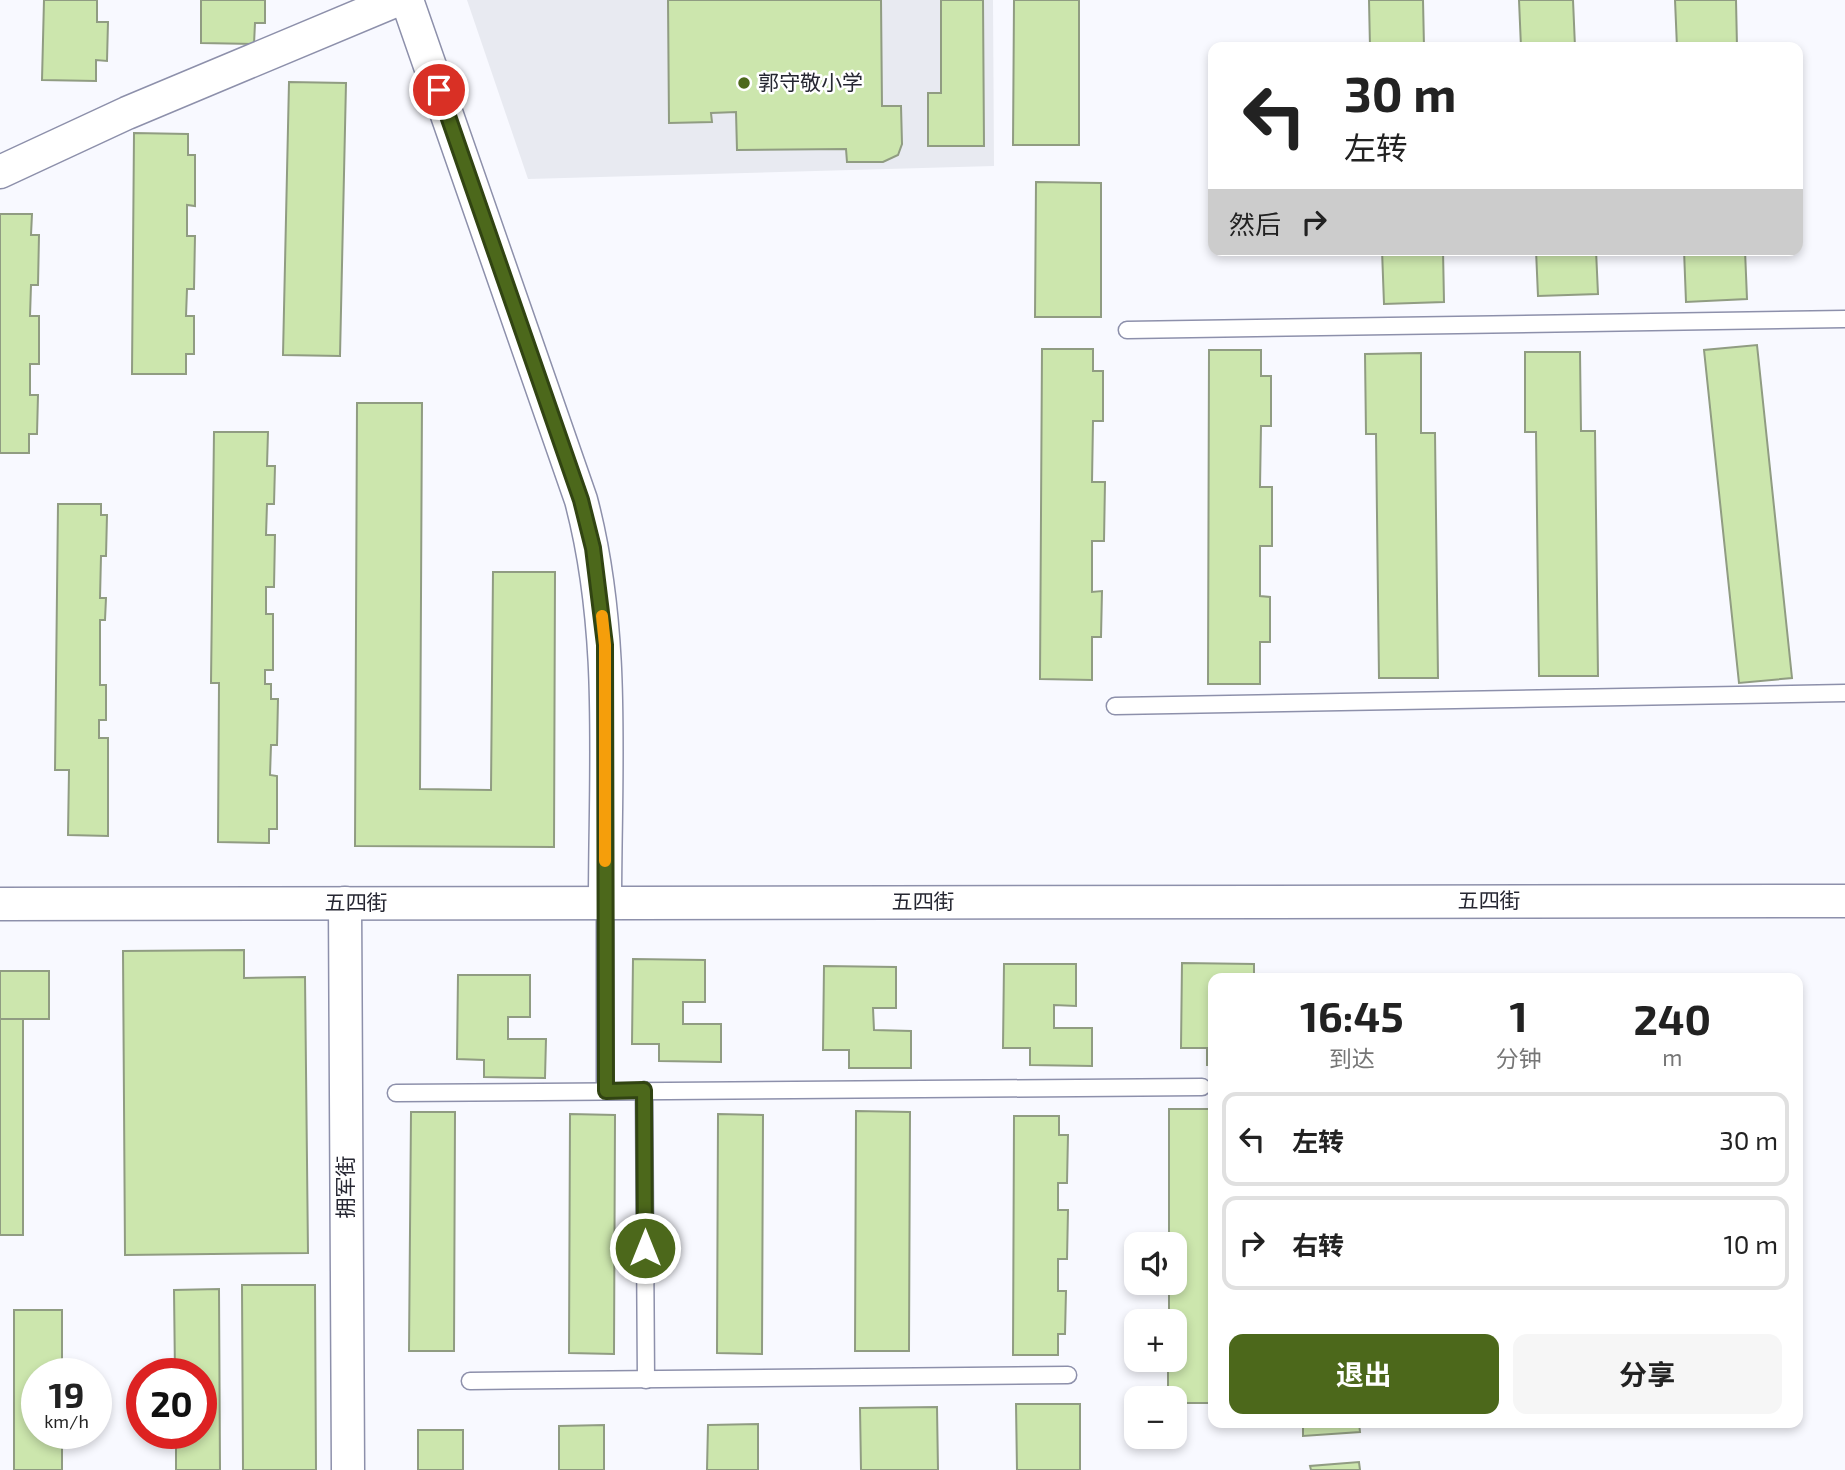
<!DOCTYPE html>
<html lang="zh">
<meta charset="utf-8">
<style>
body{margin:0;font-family:"Exo 2","Noto Sans SC",sans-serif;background:#f6f6f6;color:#222;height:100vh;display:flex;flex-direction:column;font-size:26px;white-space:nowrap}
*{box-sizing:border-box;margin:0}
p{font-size:23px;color:#767676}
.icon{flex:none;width:38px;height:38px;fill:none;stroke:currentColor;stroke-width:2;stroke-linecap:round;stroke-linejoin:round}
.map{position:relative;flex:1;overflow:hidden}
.side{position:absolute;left:1208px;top:973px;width:595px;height:455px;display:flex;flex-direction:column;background:#fff;border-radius:14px;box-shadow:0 4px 10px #0003}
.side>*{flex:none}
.banner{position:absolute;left:1208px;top:42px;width:595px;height:214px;border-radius:14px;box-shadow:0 4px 10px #0003;background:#fff;color:#222;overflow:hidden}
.buttons{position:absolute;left:1124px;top:1232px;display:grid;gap:14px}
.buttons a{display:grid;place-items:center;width:63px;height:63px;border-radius:14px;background:#fff;box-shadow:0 4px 10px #0003;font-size:35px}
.speed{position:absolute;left:21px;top:1358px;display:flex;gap:14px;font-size:35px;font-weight:700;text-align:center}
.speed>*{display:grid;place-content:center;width:91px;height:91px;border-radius:50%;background:#fff;box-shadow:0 4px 10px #0003;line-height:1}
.speed small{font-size:18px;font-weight:400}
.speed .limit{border:10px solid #d22;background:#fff;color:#111}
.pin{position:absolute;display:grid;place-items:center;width:60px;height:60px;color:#fff;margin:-30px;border:4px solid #fff;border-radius:50%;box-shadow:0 2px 7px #0007}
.me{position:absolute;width:77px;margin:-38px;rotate:0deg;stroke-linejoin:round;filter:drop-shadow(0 0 5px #0008)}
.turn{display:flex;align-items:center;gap:24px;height:147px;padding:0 21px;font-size:32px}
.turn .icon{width:91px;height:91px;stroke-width:2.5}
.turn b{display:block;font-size:49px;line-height:60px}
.then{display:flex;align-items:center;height:66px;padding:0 21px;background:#0003;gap:14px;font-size:26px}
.eta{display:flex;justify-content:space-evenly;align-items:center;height:119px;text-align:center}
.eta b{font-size:42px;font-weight:700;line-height:49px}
.primary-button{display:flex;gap:14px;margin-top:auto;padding:14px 21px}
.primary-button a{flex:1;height:80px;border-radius:14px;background:#4c681b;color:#fff;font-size:28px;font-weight:700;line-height:80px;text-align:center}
.primary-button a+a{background:#f6f6f6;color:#222}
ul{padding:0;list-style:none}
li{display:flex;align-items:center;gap:21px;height:94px;margin:0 14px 10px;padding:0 7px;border:4px solid #e0e0e0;border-radius:14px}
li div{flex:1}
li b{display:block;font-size:26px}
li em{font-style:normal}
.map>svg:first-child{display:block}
</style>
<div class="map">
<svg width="1845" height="1470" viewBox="0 0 1845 1470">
<rect width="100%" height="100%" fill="#f8f9ff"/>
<!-- built -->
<polygon fill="#e8eaf1" points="467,0 993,0 994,166 528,179"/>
<!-- building -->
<g fill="#cce6ad" stroke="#909c82" stroke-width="2">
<polygon points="44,0 97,0 97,22 108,22 107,61 96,60 96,81 42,80"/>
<polygon points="201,0 265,0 265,23 255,23 254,44 201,43"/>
<polygon points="668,0 881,0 882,106 901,106 902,144 898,155 883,162 847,162 846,149 737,150 736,112 711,113 712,122 669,123"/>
<polygon points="941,0 983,0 984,146 928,146 928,93 941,93"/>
<polygon points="1014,0 1079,0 1079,145 1013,145"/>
<polygon points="1369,0 1423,0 1424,47 1370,47"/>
<polygon points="1519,0 1573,0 1575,47 1521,47"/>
<polygon points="1675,0 1736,0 1737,47 1677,47"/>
<polygon points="289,82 346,83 340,356 283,355"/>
<polygon points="134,133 188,134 188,155 195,155 195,206 187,205 187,236 195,236 194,289 187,289 186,316 194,316 194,354 186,354 186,374 132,374"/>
<polygon points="1036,182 1101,183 1101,317 1035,317"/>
<polygon points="0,214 32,214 31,235 39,235 38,285 31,285 30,316 39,316 39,364 30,364 30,395 38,395 37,434 29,434 29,453 0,453"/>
<polygon points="1382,250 1443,250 1444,302 1384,304"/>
<polygon points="1536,250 1596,250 1598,294 1538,296"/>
<polygon points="1684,250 1745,250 1747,299 1686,302"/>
<polygon points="1757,345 1792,678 1739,683 1704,350"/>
<polygon points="1042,349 1093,349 1093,371 1103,371 1103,421 1093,421 1092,482 1105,482 1104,541 1092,541 1092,592 1102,591 1101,637 1092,637 1092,680 1040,679"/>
<polygon points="1209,350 1261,350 1261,376 1271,376 1271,426 1261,426 1260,487 1272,487 1272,546 1260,546 1260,596 1270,597 1270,642 1260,642 1260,684 1208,684"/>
<polygon points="1525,352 1580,352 1581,431 1595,431 1598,676 1539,676 1536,432 1525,432"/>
<polygon points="1421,353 1421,433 1435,433 1438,678 1379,678 1376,434 1366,434 1365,354"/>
<polygon points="357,403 422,403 420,789 491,790 493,572 555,572 554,847 355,846"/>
<polygon points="214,432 268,432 267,466 275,466 274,504 267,504 266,535 275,535 274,587 266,587 266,614 273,614 273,670 265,670 265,684 271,684 271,699 278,699 277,745 271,745 270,775 277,776 277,829 269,829 269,843 218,842 219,683 211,683"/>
<polygon points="58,504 101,504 101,515 107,515 106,556 101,556 100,598 106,598 105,620 100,620 100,685 106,685 106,720 99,720 99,738 108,738 108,836 68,835 69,770 55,770"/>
<polygon points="244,950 244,978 305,977 308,1253 125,1255 123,951"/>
<polygon points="633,959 705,960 705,1002 683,1002 683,1024 721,1024 721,1062 659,1061 659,1044 632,1044"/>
<polygon points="1182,963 1254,964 1254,978 1213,978 1213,1065 1207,1065 1207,1048 1181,1048"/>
<polygon points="1004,964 1076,964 1076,1006 1054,1005 1054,1028 1092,1028 1092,1066 1030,1065 1030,1048 1003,1048"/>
<polygon points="824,966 896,967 896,1008 873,1008 874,1030 911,1031 911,1068 849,1068 849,1050 823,1050"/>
<rect x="0" y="971" width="49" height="48"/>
<polygon points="458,975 530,975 530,1017 508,1017 508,1039 546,1039 545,1078 484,1077 484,1060 457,1059"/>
<rect x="0" y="1019" width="23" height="216"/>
<polygon points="1169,1109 1213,1109 1213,1403 1174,1403 1174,1398 1168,1398 1168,1360 1174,1360 1174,1321 1169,1321 1169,1283 1174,1283 1174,1244 1169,1244"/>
<polygon points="856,1111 910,1112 909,1351 855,1351"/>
<polygon points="411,1112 455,1112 454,1351 409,1351"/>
<polygon points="570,1114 615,1115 614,1354 569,1353"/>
<polygon points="718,1114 763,1115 762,1354 717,1353"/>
<polygon points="1014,1116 1059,1116 1059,1135 1068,1135 1067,1183 1058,1183 1058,1210 1068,1210 1067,1259 1058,1259 1058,1291 1066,1291 1065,1334 1058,1334 1058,1355 1013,1355"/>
<polygon points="242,1285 315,1285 316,1470 243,1470"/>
<polygon points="219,1289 220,1470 176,1470 176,1433 201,1433 201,1374 175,1374 174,1290"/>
<polygon points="14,1310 62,1310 62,1374 37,1374 37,1433 62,1433 62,1470 14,1470"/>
<polygon points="1016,1404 1080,1404 1080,1470 1017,1470"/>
<polygon points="937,1407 938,1470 861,1470 860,1408"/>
<polygon points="1303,1423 1359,1423 1360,1432 1303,1436"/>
<polygon points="758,1424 758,1470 707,1470 708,1425"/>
<polygon points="604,1425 604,1470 559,1470 559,1426"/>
<rect x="418" y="1430" width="45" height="40"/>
<polygon points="1359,1462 1360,1470 1311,1470 1310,1466"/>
</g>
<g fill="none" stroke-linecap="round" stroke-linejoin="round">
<!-- lane casing -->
<g stroke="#8d90ab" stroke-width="19">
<g id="lane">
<polyline points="1127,330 1845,319"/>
<polyline points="1115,706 1845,693"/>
<polyline points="605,903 605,1091"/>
<polyline points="644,1090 646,1380"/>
<polyline points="396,1093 1202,1087"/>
<polyline points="470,1381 1068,1375"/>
</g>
</g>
<!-- street casing -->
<g stroke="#8d90ab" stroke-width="35">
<g id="street">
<path d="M407,0L581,500C616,632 605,768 605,903"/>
<polyline points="0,172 127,113 397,0"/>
<polyline points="345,903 348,1470"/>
<polyline points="0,904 1845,901"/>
</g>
</g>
<!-- lane -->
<use href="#lane" stroke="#fff" stroke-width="16"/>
<!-- street -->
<use href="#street" stroke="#fff" stroke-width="32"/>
</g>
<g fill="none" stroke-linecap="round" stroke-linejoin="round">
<!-- route casing -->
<g stroke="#314412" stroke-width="18">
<polyline id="route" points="439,90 581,500 593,548 605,645 606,1091 644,1090 645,1248"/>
</g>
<!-- route -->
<use href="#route" stroke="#4c681b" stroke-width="12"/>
<!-- slow -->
<polyline stroke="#f59e0b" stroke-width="12" points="602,616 605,645 605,861"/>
</g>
<!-- markers -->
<circle fill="#4c681b" stroke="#fff" stroke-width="2.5" cx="744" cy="83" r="7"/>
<g text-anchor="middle" stroke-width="5" stroke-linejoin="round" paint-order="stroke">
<!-- poi labels -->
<g font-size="21" fill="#262732" stroke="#fff" text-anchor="start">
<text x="758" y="90">郭守敬小学</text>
</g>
<!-- street labels -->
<g font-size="21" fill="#262732" stroke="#fff">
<text x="1489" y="908">五四街</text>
<text x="923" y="909">五四街</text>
<text x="356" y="910">五四街</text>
<text transform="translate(346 1187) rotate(-90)" y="7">拥军街</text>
</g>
</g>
</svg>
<div class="buttons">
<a><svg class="icon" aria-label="sound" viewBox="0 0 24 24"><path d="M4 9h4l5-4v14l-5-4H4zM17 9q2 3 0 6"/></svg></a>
<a>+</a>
<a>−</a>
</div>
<div class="speed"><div>19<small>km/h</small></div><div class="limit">20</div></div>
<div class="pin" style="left:439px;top:90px;background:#d93025"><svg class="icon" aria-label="arrive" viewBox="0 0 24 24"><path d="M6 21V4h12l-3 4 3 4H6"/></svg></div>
<svg class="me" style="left:645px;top:1248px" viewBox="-20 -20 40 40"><circle r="17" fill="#4c681b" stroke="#fff" stroke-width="3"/><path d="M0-11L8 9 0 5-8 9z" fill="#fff"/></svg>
<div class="banner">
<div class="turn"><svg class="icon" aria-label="left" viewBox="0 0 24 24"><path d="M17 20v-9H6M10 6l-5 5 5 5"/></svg><div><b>30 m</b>左转</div></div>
<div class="then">然后<svg class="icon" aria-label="right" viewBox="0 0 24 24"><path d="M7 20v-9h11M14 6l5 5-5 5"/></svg></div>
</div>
<section class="side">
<div class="eta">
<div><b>16:45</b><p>到达</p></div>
<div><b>1</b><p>分钟</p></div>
<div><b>240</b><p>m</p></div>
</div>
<ul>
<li><svg class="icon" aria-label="left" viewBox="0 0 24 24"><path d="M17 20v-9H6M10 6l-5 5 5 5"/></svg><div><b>左转</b></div><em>30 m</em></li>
<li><svg class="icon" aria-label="right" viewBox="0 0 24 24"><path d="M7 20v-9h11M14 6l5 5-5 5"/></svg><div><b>右转</b></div><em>10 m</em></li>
</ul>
<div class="primary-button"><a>退出</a><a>分享</a></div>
</section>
</div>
